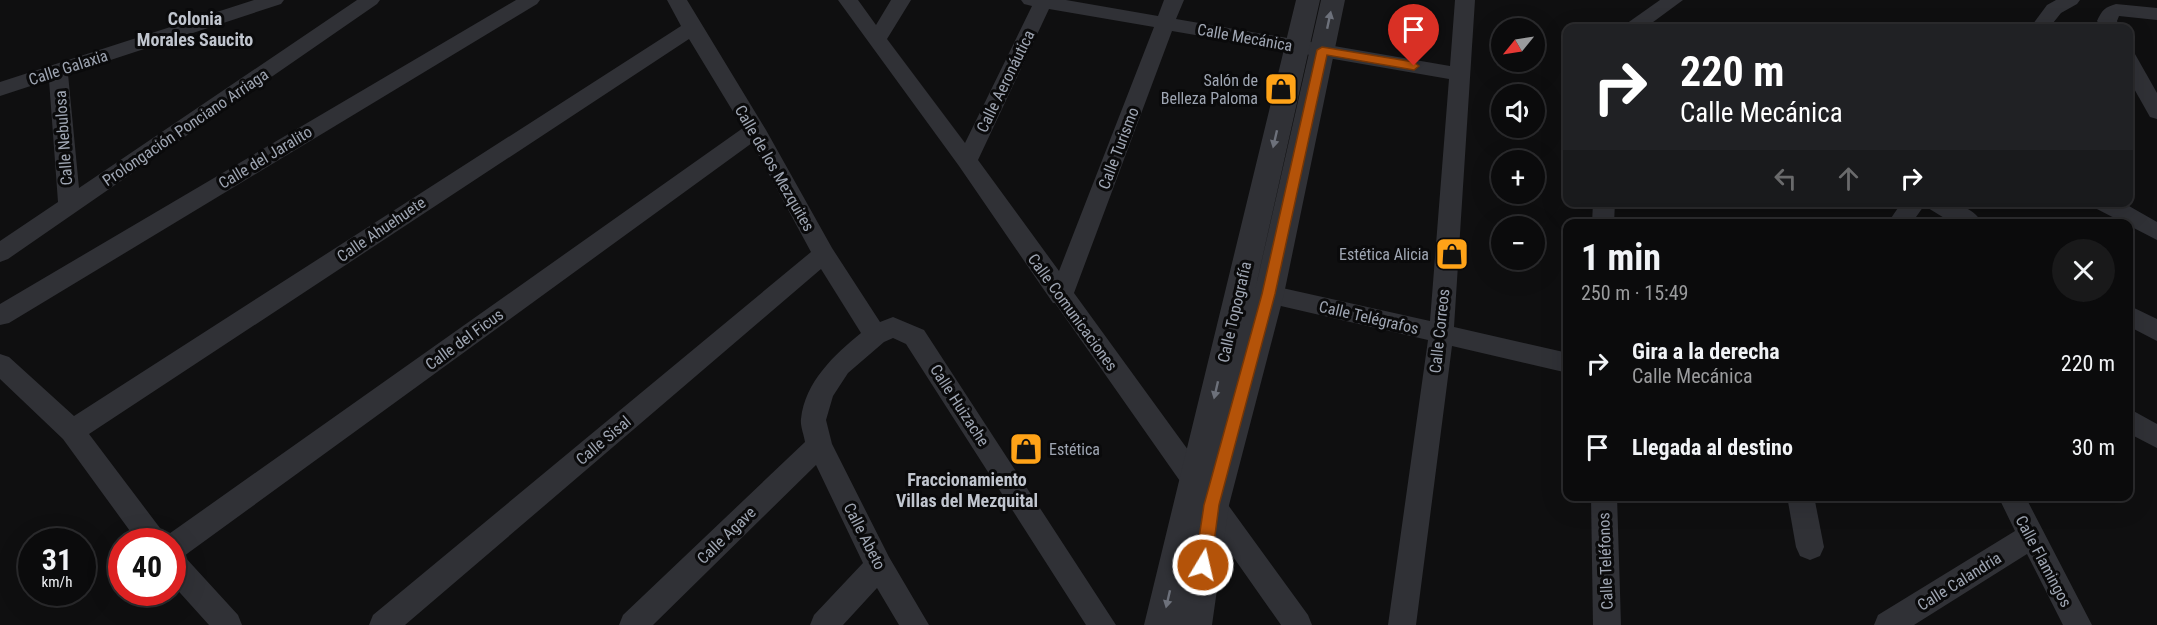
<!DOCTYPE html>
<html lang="es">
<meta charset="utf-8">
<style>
body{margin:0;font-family:"Roboto Condensed",sans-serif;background:#19191a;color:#f1f3f6;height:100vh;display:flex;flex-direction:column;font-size:22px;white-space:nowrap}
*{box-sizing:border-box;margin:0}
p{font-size:20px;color:#9a9b9d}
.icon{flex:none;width:33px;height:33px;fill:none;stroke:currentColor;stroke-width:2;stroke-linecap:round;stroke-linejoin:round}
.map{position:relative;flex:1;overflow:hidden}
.side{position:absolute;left:1563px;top:219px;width:570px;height:282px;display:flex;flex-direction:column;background:#0b0b0c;border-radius:12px;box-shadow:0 6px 24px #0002,0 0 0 2px #2b2b2d}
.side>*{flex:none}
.hud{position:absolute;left:1563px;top:24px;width:570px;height:183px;border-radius:12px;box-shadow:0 6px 24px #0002,0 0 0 2px #2b2b2d;background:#202124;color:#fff;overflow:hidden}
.needle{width:39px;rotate:240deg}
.tools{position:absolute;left:1491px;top:18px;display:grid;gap:12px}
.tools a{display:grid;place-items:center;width:54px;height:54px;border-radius:50%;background:#0b0b0c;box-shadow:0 6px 24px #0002,0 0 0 2px #2b2b2d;font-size:30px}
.speed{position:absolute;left:18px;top:528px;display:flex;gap:12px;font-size:30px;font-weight:700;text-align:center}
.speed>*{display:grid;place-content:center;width:78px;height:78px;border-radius:50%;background:#0b0b0c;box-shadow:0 6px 24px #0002,0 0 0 2px #2b2b2d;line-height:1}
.speed small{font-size:15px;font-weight:400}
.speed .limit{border:9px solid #d22;background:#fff;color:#111}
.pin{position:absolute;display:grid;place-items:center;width:51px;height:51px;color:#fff;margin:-62px -26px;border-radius:50% 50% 50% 0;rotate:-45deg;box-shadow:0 0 6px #0007}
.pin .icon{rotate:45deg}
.me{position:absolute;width:66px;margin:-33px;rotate:9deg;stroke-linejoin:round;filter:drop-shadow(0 0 4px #0008)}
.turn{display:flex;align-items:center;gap:21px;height:126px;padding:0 18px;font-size:27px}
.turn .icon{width:78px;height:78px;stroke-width:2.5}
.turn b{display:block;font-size:42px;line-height:51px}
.lanes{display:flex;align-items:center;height:57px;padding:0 18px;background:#0003;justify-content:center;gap:30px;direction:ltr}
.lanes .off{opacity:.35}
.round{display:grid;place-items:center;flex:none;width:63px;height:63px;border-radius:32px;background:#19191a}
.head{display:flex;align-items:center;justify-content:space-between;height:102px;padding:0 18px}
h1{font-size:36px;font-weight:700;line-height:45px}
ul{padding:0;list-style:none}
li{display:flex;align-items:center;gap:18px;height:84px;padding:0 18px}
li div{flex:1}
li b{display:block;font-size:22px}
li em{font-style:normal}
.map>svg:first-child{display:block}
</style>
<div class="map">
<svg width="2157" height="625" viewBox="0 0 2157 625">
<rect width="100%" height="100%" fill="#0f0f10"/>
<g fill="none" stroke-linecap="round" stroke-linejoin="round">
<!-- minor -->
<g fill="#303136" fill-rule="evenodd">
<polygon points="254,0 284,0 281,4 68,74 79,188 357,0 380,0 377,4 8,259 0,262 0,241 58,202 49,80 0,96 0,82"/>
<polygon points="516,0 540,0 537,4 9,323 0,325 0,304"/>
<path d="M667,0H687L766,130L832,248L880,322L893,317L924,330L1116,625H1086L906,344L893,338L884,342L848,373L833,396L826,420L832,444L889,557L929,625H899L877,588L843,625H810L814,615L863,563L816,465L653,625H619L623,615L805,442C804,435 800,426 801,419C805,382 834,355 861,333L821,269L405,625H369L373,615L811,252L752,143L184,556L238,615L242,625H209L172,584V542H138L63,439L0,379V354L9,357L74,416L681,26ZM689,39L743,128L166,536L89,434Z"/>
<path d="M838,0H858L876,25L891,0H911L887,39L965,143L1032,6L1024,4L1021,0H1066L1158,16L1164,0H1184L1176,19L1450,66L1455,0H1475L1454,327L1568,353V373L1452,346L1416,625H1388L1428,340L1251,299L1243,296L1239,290L1243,284L1251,281L1430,321L1449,79L1172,31L1074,293L1308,615L1312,625H1281L1055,303H1053L959,166ZM1049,9L1154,27L1059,271L978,160Z"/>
<polygon points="1660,0 1683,0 1645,28 1624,28 1626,24"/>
<polygon points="2056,0 2080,0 2077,4 2061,13 2049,28 2030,28 2047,5"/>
<path d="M2116,4L2157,8V20L2119,16L2117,21L2120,28H2102L2097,21C2102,10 2105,7 2116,4Z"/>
<polygon points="2128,53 2135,54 2157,93 2157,119 2150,117 2128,78"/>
<polygon points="1593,202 1615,202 1614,224 1592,224"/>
<path d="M1902,202C1928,202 1968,196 1983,224H1954L1928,208L1926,203L1911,224H1887Z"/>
<polygon points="2092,202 2122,202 2157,222 2157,240 2095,208"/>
<polygon points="2128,305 2157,319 2157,341 2128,326"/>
<polygon points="2128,408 2157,424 2157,448 2128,433"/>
<polygon points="1591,496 1617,496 1621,625 1593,625"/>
<polygon points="1787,496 1814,496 1824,547 1820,556 1810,560 1800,556 1796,547"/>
<polygon points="1998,496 2025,496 2092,625 2063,625 2027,554 1914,625 1874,625 1878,615 2015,531"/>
</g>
<!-- tertiary -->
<polygon fill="#303136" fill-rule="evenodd" points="1296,0 1320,0 1254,295 1321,0 1345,0 1284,294 1229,505 1212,625 1144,625"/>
</g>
<!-- one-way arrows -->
<defs><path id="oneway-solid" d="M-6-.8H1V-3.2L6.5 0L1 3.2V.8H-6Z" transform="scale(1.5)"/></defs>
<g fill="#6d717b">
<use href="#oneway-solid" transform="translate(1329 20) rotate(-78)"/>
<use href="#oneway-solid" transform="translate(1275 139) rotate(103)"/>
<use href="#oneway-solid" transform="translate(1216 390) rotate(103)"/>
<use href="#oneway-solid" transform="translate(1168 599) rotate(103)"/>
</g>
<!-- route -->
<polygon fill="#b45309" stroke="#753606" stroke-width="1.5" points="1322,47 1414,62 1419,66 1414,70 1327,55 1275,294 1219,505 1211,565 1208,570 1203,572 1197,570 1195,565 1204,505 1262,294 1317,50"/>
<!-- icons -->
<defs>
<g id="shop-square" transform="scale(1.725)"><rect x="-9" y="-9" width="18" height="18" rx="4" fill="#ffa318" stroke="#0a0a0b"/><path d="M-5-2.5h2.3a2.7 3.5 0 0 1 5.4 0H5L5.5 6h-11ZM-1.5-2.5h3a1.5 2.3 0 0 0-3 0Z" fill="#111"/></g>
</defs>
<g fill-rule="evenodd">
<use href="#shop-square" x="1281" y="89"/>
<use href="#shop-square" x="1452" y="254"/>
<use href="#shop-square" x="1026" y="449"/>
</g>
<g text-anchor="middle" stroke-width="6" stroke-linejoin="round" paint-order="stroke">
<!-- street labels -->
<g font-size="16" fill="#9fa6b3" stroke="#0a0a0b">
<text transform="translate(1245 37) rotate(10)" y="6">Calle Mecánica</text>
<text transform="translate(68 67) rotate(-18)" y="6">Calle Galaxia</text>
<text transform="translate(1005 81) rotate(-64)" y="6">Calle Aeronáutica</text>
<text transform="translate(185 127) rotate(-34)" y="6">Prolongación Ponciano Arriaga</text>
<text transform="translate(63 138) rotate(-94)" y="6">Calle Nebulosa</text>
<text transform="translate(1118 148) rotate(-69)" y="6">Calle Turismo</text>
<text transform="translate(265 157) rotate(-31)" y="6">Calle del Jaralito</text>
<text transform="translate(775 168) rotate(60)" y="6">Calle de los Mezquites</text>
<text transform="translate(381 229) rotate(-34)" y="6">Calle Ahuehuete</text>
<text transform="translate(1073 312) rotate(54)" y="6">Calle Comunicaciones</text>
<text transform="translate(1234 312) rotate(-77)" y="6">Calle Topografía</text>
<text transform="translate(1369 317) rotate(13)" y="6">Calle Telégrafos</text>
<text transform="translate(1439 331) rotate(-84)" y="6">Calle Correos</text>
<text transform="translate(464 339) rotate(-36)" y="6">Calle del Ficus</text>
<text transform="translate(960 405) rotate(57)" y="6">Calle Huizache</text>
<text transform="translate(603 440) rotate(-40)" y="6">Calle Sisal</text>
<text transform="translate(726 535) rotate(-44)" y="6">Calle Agave</text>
<text transform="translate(865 536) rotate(63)" y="6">Calle Abeto</text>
<text transform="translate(1605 561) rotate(-92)" y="6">Calle Teléfonos</text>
<text transform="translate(2044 561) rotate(62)" y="6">Calle Flamingos</text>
<text transform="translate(1959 581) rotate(-32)" y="6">Calle Calandria</text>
</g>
<!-- poi labels -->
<g font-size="16" fill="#9fa6b3" stroke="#0a0a0b" text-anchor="end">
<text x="1258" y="86">Salón de<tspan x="1258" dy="18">Belleza Paloma</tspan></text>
<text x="1429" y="260">Estética Alicia</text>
<text x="1049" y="455" text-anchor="start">Estética</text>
</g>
<!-- neighbourhood labels -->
<g font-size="18" font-weight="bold" fill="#c0c5ce" stroke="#0a0a0b">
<text x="195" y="25">Colonia<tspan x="195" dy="21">Morales Saucito</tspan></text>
<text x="967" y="486">Fraccionamiento<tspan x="967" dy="21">Villas del Mezquital</tspan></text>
</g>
</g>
</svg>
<div class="tools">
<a><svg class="needle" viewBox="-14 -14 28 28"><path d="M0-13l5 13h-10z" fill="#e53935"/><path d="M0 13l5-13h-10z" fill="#9a9b9d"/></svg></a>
<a><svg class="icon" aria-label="sound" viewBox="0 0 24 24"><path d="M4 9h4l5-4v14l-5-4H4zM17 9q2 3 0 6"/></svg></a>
<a>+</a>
<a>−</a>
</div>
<div class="speed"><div>31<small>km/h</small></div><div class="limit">40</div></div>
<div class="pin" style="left:1414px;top:66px;background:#d93025"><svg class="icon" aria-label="arrive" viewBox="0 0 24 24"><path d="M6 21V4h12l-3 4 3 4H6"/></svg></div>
<svg class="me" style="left:1203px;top:565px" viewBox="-20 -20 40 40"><circle r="17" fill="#b45309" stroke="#fff" stroke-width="3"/><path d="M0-11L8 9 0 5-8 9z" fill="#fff"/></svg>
<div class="hud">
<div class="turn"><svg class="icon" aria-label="right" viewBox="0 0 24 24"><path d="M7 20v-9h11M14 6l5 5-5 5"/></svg><div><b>220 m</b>Calle Mecánica</div></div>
<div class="lanes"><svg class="icon off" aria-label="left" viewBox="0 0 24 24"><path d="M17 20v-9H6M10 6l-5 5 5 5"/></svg><svg class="icon off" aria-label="ahead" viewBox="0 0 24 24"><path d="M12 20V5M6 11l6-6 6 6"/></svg><svg class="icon" aria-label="right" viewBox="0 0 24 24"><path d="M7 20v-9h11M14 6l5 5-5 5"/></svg></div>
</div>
<section class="side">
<div class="head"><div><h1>1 min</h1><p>250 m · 15:49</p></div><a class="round"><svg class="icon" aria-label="close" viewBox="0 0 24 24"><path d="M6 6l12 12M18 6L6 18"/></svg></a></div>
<ul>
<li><svg class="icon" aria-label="right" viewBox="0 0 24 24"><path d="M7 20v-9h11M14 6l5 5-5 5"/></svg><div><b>Gira a la derecha</b><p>Calle Mecánica</p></div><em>220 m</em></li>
<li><svg class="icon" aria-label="arrive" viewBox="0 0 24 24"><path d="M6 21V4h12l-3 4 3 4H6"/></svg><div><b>Llegada al destino</b></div><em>30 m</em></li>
</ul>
</section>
</div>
